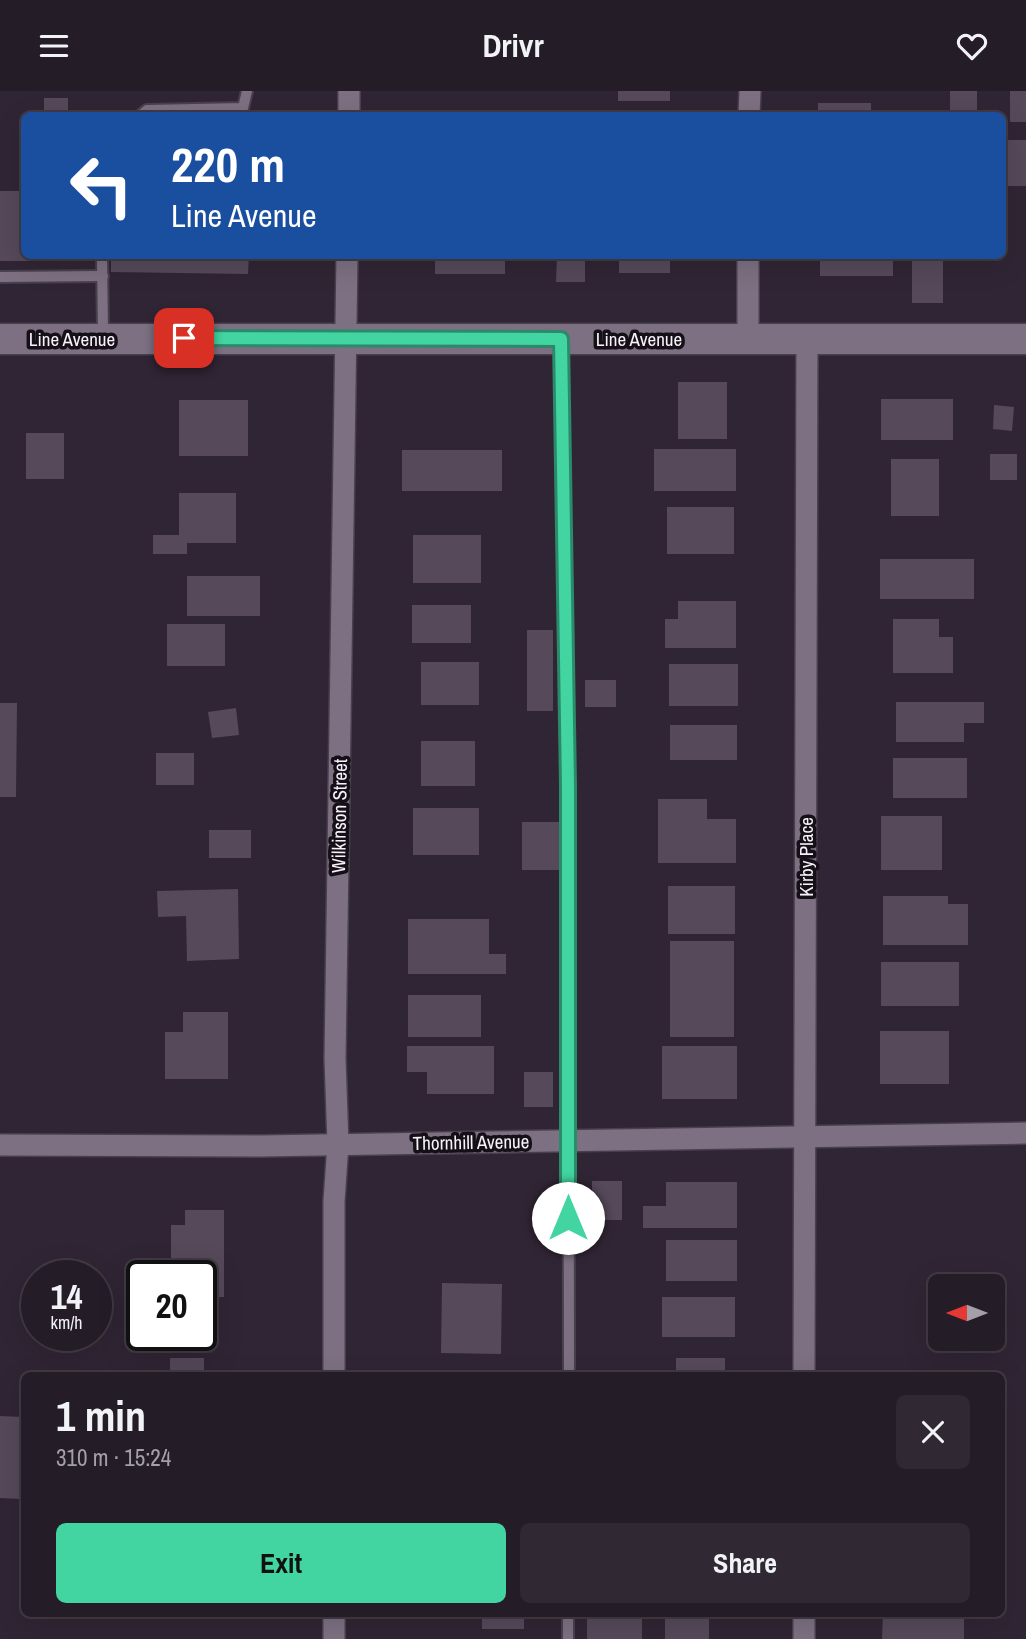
<!DOCTYPE html>
<meta charset="utf-8">
<style>
body{margin:0;font-family:"Archivo Narrow",sans-serif;background:#302933;color:#f1f3f6;height:100vh;display:flex;flex-direction:column;font-size:26px;white-space:nowrap}
*{box-sizing:border-box;margin:0}
p{font-size:23px;color:#a3a1a7}
.icon{flex:none;width:38px;height:38px;fill:none;stroke:currentColor;stroke-width:2;stroke-linecap:round;stroke-linejoin:round}
.map{position:relative;flex:1;overflow:hidden}
.details{position:absolute;left:21px;top:1281px;width:984px;height:245px;display:flex;flex-direction:column;background:#241c27;border-radius:10px;box-shadow:0 7px 28px #0002,0 0 0 2px #413a44}
.details>*{flex:none}
.banner{position:absolute;left:21px;top:21px;width:985px;height:147px;border-radius:10px;box-shadow:0 7px 28px #0002,0 0 0 2px #413a44;background:#1a4fa0;color:#fff;overflow:hidden}
.needle{width:46px;rotate:270deg}
.tools{position:absolute;left:928px;top:1183px;display:grid;gap:14px}
.tools a{display:grid;place-items:center;width:77px;height:77px;border-radius:10px;background:#241c27;box-shadow:0 7px 28px #0002,0 0 0 2px #413a44;font-size:35px}
.speed{position:absolute;left:21px;top:1169px;display:flex;gap:14px;font-size:35px;font-weight:700;text-align:center}
.speed>*{display:grid;place-content:center;width:91px;height:91px;border-radius:50%;background:#241c27;box-shadow:0 7px 28px #0002,0 0 0 2px #413a44;line-height:1}
.speed small{font-size:18px;font-weight:400}
.speed .limit{border:4px solid #111;border-radius:10px;background:#fff;color:#111}
.pin{position:absolute;display:grid;place-items:center;width:60px;height:60px;color:#fff;margin:-30px;border-radius:14px;box-shadow:0 4px 10px #0006}
.me{position:absolute;width:77px;margin:-38px;rotate:0deg;stroke-linejoin:round;filter:drop-shadow(0 0 5px #0008)}
.turn{display:flex;align-items:center;gap:24px;height:147px;padding:0 35px;font-size:32px}
.turn .icon{width:91px;height:91px;stroke-width:2.5}
.turn b{display:block;font-size:49px;line-height:60px}
.round{display:grid;place-items:center;flex:none;width:74px;height:74px;border-radius:10px;background:#302933}
.overview{display:flex;align-items:center;justify-content:space-between;height:119px;padding:0 35px}
h1{font-size:42px;font-weight:700;line-height:52px}
.action{display:flex;gap:14px;margin-top:auto;padding:14px 35px}
.action a{flex:1;height:80px;border-radius:10px;background:#42d4a1;color:#111;font-size:28px;font-weight:700;line-height:80px;text-align:center}
.action a+a{background:#302933;color:#f1f3f6}
header{display:flex;justify-content:space-between;align-items:center;height:91px;padding:0 35px;background:#241c27;font-size:32px;font-weight:700}
.map>svg:first-child{display:block}
</style>
<header><svg class="icon" aria-label="menu" viewBox="0 0 24 24"><path d="M4 6h16M4 12h16M4 18h16"/></svg>Drivr<svg class="icon" aria-label="heart" viewBox="0 0 24 24"><path d="M12 20l-8-8c-3-5 5-10 8-4 3-6 11-1 8 4z"/></svg></header>
<div class="map">
<svg width="1026" height="1548" viewBox="0 0 1026 1548">
<rect width="100%" height="100%" fill="#302534"/>
<!-- building -->
<g fill="#55495a">
<rect x="618" y="0" width="52" height="10"/>
<rect x="950" y="0" width="27" height="24"/>
<rect x="1010" y="0" width="16" height="31"/>
<rect x="44" y="7" width="24" height="17"/>
<rect x="818" y="12" width="53" height="12"/>
<rect x="410" y="19" width="73" height="5"/>
<rect x="618" y="20" width="63" height="4"/>
<rect x="1005" y="49" width="21" height="46"/>
<polygon points="0,100 24,100 24,164 71,164 72,170 0,170"/>
<polygon points="111,164 249,164 248,183 111,181"/>
<rect x="435" y="164" width="70" height="19"/>
<polygon points="557,164 585,164 585,191 556,191"/>
<rect x="619" y="164" width="51" height="18"/>
<rect x="820" y="164" width="73" height="21"/>
<rect x="912" y="168" width="31" height="44"/>
<rect x="678" y="291" width="49" height="57"/>
<rect x="881" y="308" width="72" height="41"/>
<rect x="179" y="309" width="69" height="56"/>
<polygon points="994,314 1014,316 1012,340 993,338"/>
<rect x="26" y="342" width="38" height="46"/>
<rect x="654" y="358" width="82" height="42"/>
<rect x="402" y="359" width="100" height="41"/>
<rect x="990" y="363" width="27" height="26"/>
<rect x="891" y="368" width="48" height="57"/>
<polygon points="179,402 236,402 236,452 187,452 187,463 153,463 153,444 179,444"/>
<rect x="667" y="416" width="67" height="47"/>
<rect x="413" y="444" width="68" height="48"/>
<rect x="880" y="468" width="94" height="40"/>
<rect x="187" y="485" width="73" height="40"/>
<polygon points="678,510 736,510 736,557 665,557 665,528 678,528"/>
<rect x="412" y="514" width="59" height="38"/>
<polygon points="893,528 939,528 939,546 953,546 953,582 893,582"/>
<rect x="167" y="533" width="58" height="42"/>
<rect x="527" y="539" width="26" height="81"/>
<rect x="421" y="571" width="58" height="43"/>
<rect x="669" y="573" width="69" height="42"/>
<rect x="585" y="589" width="31" height="27"/>
<polygon points="896,611 984,611 984,632 964,632 964,651 896,651"/>
<polygon points="0,612 17,612 16,706 0,706"/>
<polygon points="236,617 239,644 212,647 208,621"/>
<rect x="670" y="634" width="67" height="35"/>
<rect x="421" y="650" width="54" height="45"/>
<rect x="156" y="662" width="38" height="32"/>
<rect x="893" y="667" width="74" height="40"/>
<polygon points="658,708 707,708 707,728 736,728 736,772 658,772"/>
<rect x="413" y="717" width="66" height="47"/>
<rect x="881" y="725" width="61" height="54"/>
<rect x="522" y="731" width="38" height="48"/>
<rect x="209" y="739" width="42" height="28"/>
<rect x="668" y="795" width="67" height="48"/>
<polygon points="238,798 239,868 187,870 186,825 158,826 157,800"/>
<polygon points="883,805 948,805 948,813 968,813 968,854 883,854"/>
<polygon points="408,828 489,828 489,863 506,863 506,883 408,883"/>
<rect x="670" y="850" width="64" height="96"/>
<rect x="881" y="871" width="78" height="44"/>
<rect x="408" y="904" width="73" height="42"/>
<polygon points="183,921 228,921 228,988 165,988 165,941 183,941"/>
<rect x="880" y="940" width="69" height="53"/>
<polygon points="407,955 494,955 494,1003 427,1003 427,981 407,981"/>
<rect x="662" y="955" width="75" height="53"/>
<rect x="524" y="981" width="29" height="35"/>
<rect x="592" y="1090" width="30" height="39"/>
<polygon points="666,1091 737,1091 737,1137 643,1137 643,1115 666,1115"/>
<polygon points="185,1119 224,1119 224,1206 201,1206 201,1185 171,1185 171,1134 185,1134"/>
<rect x="666" y="1149" width="71" height="41"/>
<polygon points="442,1192 502,1193 501,1263 441,1262"/>
<rect x="662" y="1206" width="73" height="40"/>
<rect x="170" y="1267" width="34" height="17"/>
<rect x="676" y="1267" width="49" height="17"/>
<polygon points="0,1325 24,1326 21,1408 0,1407"/>
<rect x="482" y="1522" width="42" height="16"/>
<rect x="587" y="1522" width="55" height="26"/>
<rect x="665" y="1522" width="44" height="26"/>
<polygon points="883,1522 964,1522 964,1548 882,1548"/>
</g>
<g fill="none" stroke-linecap="round" stroke-linejoin="round">
<!-- service casing -->
<g stroke="#49404d" stroke-width="14">
<g id="service">
<polyline points="141,24 147,19 243,17 247,0"/>
<polyline points="102,164 103,245"/>
<polyline points="0,186 103,185"/>
<polyline points="561,251 568,695 569,1284"/>
<polyline points="568,1548 568,1522"/>
</g>
</g>
<!-- minor casing -->
<g stroke="#49404d" stroke-width="24">
<g id="minor">
<polyline points="349,24 349,0"/>
<polyline points="749,24 750,0"/>
<polyline points="748,248 748,164"/>
<polyline points="0,1054 261,1055 1026,1042"/>
<polyline points="334,1284 334,1110 338,1053 335,968 347,164"/>
<polyline points="804,1284 807,248"/>
<polyline points="334,1548 334,1522"/>
<polyline points="804,1548 804,1522"/>
</g>
</g>
<!-- secondary casing -->
<g stroke="#49404d" stroke-width="33">
<polyline id="secondary" points="0,248 1026,248"/>
</g>
<!-- service -->
<use href="#service" stroke="#7c7082" stroke-width="10"/>
<!-- minor -->
<use href="#minor" stroke="#7c7082" stroke-width="21"/>
<!-- secondary -->
<use href="#secondary" stroke="#7c7082" stroke-width="30"/>
</g>
<g fill="none" stroke-linecap="round" stroke-linejoin="round">
<!-- route casing -->
<g stroke="#2b8a69" stroke-width="18">
<polyline id="route" points="184,247 561,248 568,695 568,1127"/>
</g>
<!-- route -->
<use href="#route" stroke="#42d4a1" stroke-width="12"/>
</g>
<g text-anchor="middle" stroke-width="7" stroke-linejoin="round" paint-order="stroke">
<!-- street labels -->
<g font-size="19" fill="#f8f1fb" stroke="#151017">
<text x="72" y="255">Line Avenue</text>
<text x="639" y="255">Line Avenue</text>
<text transform="translate(339 725) rotate(-89)" y="7">Wilkinson Street</text>
<text transform="translate(806 766) rotate(-90)" y="7">Kirby Place</text>
<text transform="translate(471 1051) rotate(-1)" y="7">Thornhill Avenue</text>
</g>
</g>
</svg>
<div class="tools">
<a><svg class="needle" viewBox="-14 -14 28 28"><path d="M0-13l5 13h-10z" fill="#e53935"/><path d="M0 13l5-13h-10z" fill="#a3a1a7"/></svg></a>
</div>
<div class="speed"><div>14<small>km/h</small></div><div class="limit">20</div></div>
<div class="pin" style="left:184px;top:247px;background:#d93025"><svg class="icon" aria-label="arrive" viewBox="0 0 24 24"><path d="M6 21V4h12l-3 4 3 4H6"/></svg></div>
<svg class="me" style="left:568px;top:1127px" viewBox="-20 -20 40 40"><circle r="19" fill="#fff"/><path d="M0-13L10 11 0 6-10 11z" fill="#42d4a1"/></svg>
<div class="banner">
<div class="turn"><svg class="icon" aria-label="left" viewBox="0 0 24 24"><path d="M17 20v-9H6M10 6l-5 5 5 5"/></svg><div><b>220 m</b>Line Avenue</div></div>
</div>
<section class="details">
<div class="overview"><div><h1>1 min</h1><p>310 m · 15:24</p></div><a class="round"><svg class="icon" aria-label="close" viewBox="0 0 24 24"><path d="M6 6l12 12M18 6L6 18"/></svg></a></div>
<div class="action"><a>Exit</a><a>Share</a></div>
</section>
</div>
